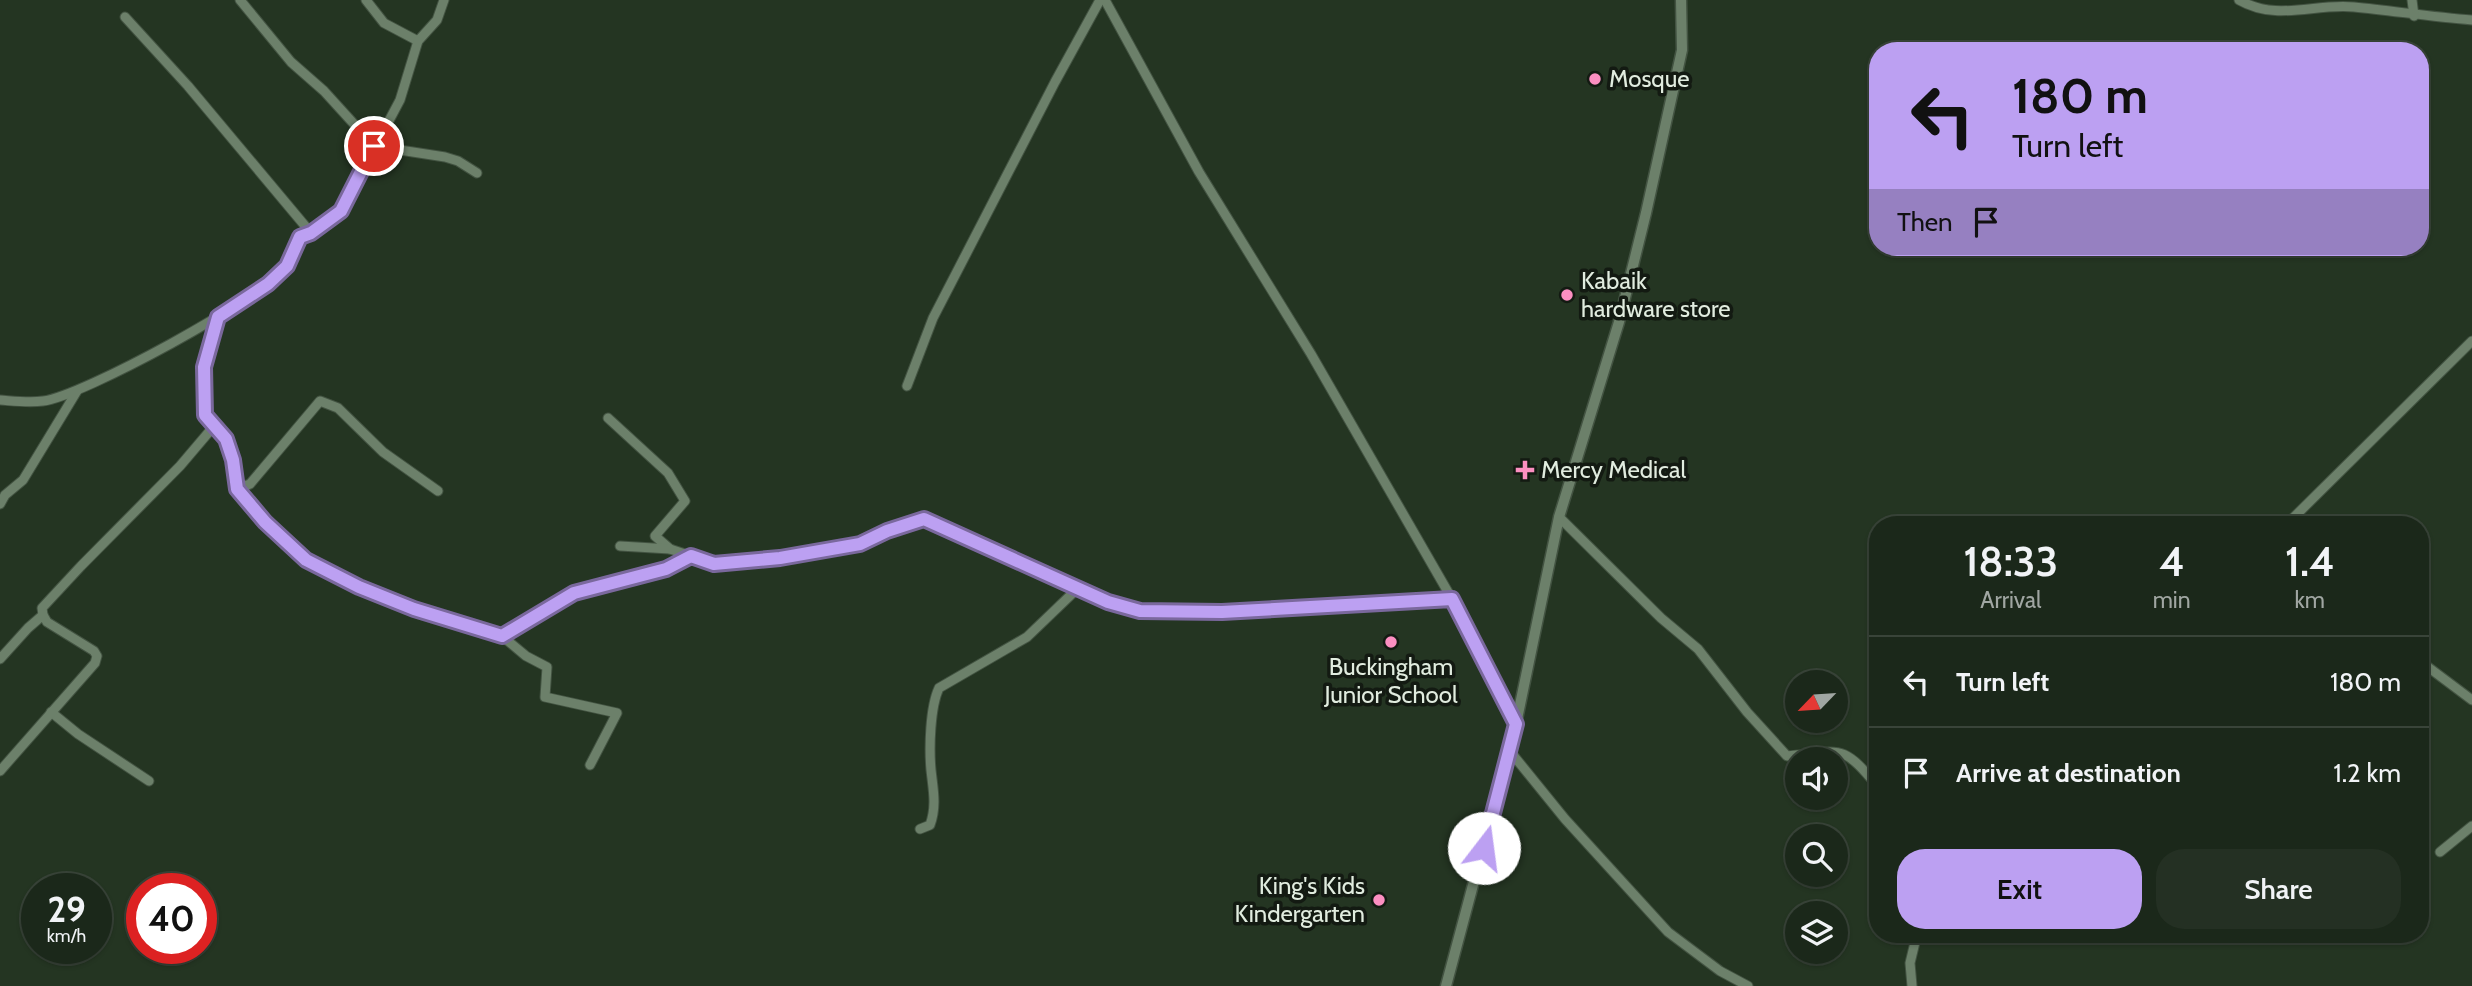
<!DOCTYPE html>
<style>
body{margin:0;font-family:Cabin,sans-serif;background:#243023;color:#f1f3f6;height:100vh;display:flex;flex-direction:column;font-size:26px;white-space:nowrap}
*{box-sizing:border-box;margin:0}
p{font-size:23px;color:#a0a6a2}
.icon{flex:none;width:38px;height:38px;fill:none;stroke:currentColor;stroke-width:2;stroke-linecap:round;stroke-linejoin:round}
.map{position:relative;flex:1;overflow:hidden}
.details{position:absolute;left:1869px;top:516px;width:560px;height:427px;display:flex;flex-direction:column;background:#1b281a;border-radius:28px;box-shadow:0 2px 5px #0004,0 0 0 2px #394439}
.details>*{flex:none}
.hud{position:absolute;left:1869px;top:42px;width:560px;height:214px;border-radius:28px;box-shadow:0 2px 5px #0004,0 0 0 2px #394439;background:#bca0f2;color:#111;overflow:hidden}
.needle{width:46px;rotate:245deg}
.controls{position:absolute;left:1785px;top:670px;display:grid;gap:14px}
.controls a{display:grid;place-items:center;width:63px;height:63px;border-radius:50%;background:#1b281a;box-shadow:0 2px 5px #0004,0 0 0 2px #394439;font-size:35px}
.speed{position:absolute;left:21px;top:873px;display:flex;gap:14px;font-size:35px;font-weight:700;text-align:center}
.speed>*{display:grid;place-content:center;width:91px;height:91px;border-radius:50%;background:#1b281a;box-shadow:0 2px 5px #0004,0 0 0 2px #394439;line-height:1}
.speed small{font-size:18px;font-weight:400}
.speed .limit{border:10px solid #d22;background:#fff;color:#111}
.pin{position:absolute;display:grid;place-items:center;width:60px;height:60px;color:#fff;margin:-30px;border:4px solid #fff;border-radius:50%;box-shadow:0 2px 7px #0007}
.me{position:absolute;width:77px;margin:-38px;rotate:15deg;stroke-linejoin:round;filter:drop-shadow(0 0 5px #0008)}
.turn{display:flex;align-items:center;gap:24px;height:147px;padding:0 28px;font-size:32px}
.turn .icon{width:91px;height:91px;stroke-width:2.5}
.turn b{display:block;font-size:49px;line-height:60px}
.then{display:flex;align-items:center;height:66px;padding:0 28px;background:#0003;gap:14px;font-size:26px}
.eta{display:flex;justify-content:space-evenly;align-items:center;height:119px;text-align:center}
.eta b{font-size:42px;font-weight:600;line-height:49px}
.primary-button{display:flex;gap:14px;margin-top:auto;padding:14px 28px}
.primary-button a{flex:1;height:80px;border-radius:28px;background:#bca0f2;color:#111;font-size:28px;font-weight:600;line-height:80px;text-align:center}
.primary-button a+a{background:#243023;color:#f1f3f6}
ul{padding:0;list-style:none}
li{display:flex;align-items:center;gap:21px;height:91px;padding:0 28px;border-top:2px solid #394439}
li div{flex:1}
li b{display:block;font-size:26px}
li em{font-style:normal}
.map>svg:first-child{display:block}
</style>
<div class="map">
<svg width="2472" height="986" viewBox="0 0 2472 986">
<rect width="100%" height="100%" fill="#243522"/>
<g fill="none" stroke-linecap="round" stroke-linejoin="round">
<!-- minor casing -->
<g stroke="#435342" stroke-width="11">
<g id="minor">
<polyline points="240,0 291,62 324,91 374,146 445,157 458,161 477,173"/>
<polyline points="366,0 384,23 418,41"/>
<polyline points="1105,0 1199,172 1311,354 1452,599 1516,724"/>
<path d="M2239,0C2278,22 2313,3 2354,7C2394,11 2433,17 2472,20"/>
<polyline points="2412,0 2414,16"/>
<polyline points="125,17 188,86 311,233"/>
<polyline points="218,317 204,367 205,415 226,439 233,460 237,489 265,522 306,560 359,587 413,609 502,636 574,593 666,569 691,556 714,564 780,558 860,544 887,531 924,519 1108,602 1141,611 1222,612 1452,599"/>
<polyline points="907,386 933,318 1055,82 1100,0"/>
<path d="M0,400C14,401 29,403 43,401C81,397 265,297 287,266C292,258 296,246 300,237L311,233L341,211L400,100L418,41L437,20L444,0"/>
<polyline points="608,418 668,473 685,501 655,536 670,549"/>
<polyline points="237,489 250,484 320,401 338,408 383,452 438,491"/>
<polyline points="0,504 5,495 23,480 77,391"/>
<path d="M1559,517L1661,618L1698,649L1747,712L1787,756C1842,751 1842,743 1878,787"/>
<polyline points="2286,525 2472,341"/>
<polyline points="620,546 670,549 691,556"/>
<polyline points="502,636 526,656 547,667 545,697 617,713 590,765"/>
<polyline points="0,659 28,628 43,615"/>
<polyline points="2420,661 2472,700"/>
<polyline points="51,712 78,734 149,781"/>
<polyline points="1509,750 1565,819 1668,932 1720,971 1748,986"/>
<polyline points="0,771 95,663 97,656 94,651 47,622 43,615 42,608 81,566 180,466 214,426"/>
<path d="M920,829L930,825C937,806 933,789 931,770C929,748 930,707 939,688L1027,637L1077,589"/>
<polyline points="2440,852 2472,826"/>
<polyline points="1912,986 1910,963 1917,934"/>
</g>
</g>
<!-- tertiary casing -->
<g stroke="#435342" stroke-width="13">
<polyline id="tertiary" points="1446,986 1516,724 1559,517 1619,322 1646,213 1682,50 1681,0"/>
</g>
<!-- minor -->
<use href="#minor" stroke="#6c806a" stroke-width="9"/>
<!-- tertiary -->
<use href="#tertiary" stroke="#6c806a" stroke-width="10"/>
</g>
<g fill="none" stroke-linecap="round" stroke-linejoin="round">
<!-- route casing -->
<g stroke="#7a689d" stroke-width="18">
<polyline id="route" points="374,146 341,211 311,233 300,237 287,266 268,284 218,317 204,367 205,415 226,439 233,460 237,489 265,522 306,560 359,587 414,609 502,636 574,593 666,569 691,556 714,564 780,558 860,544 887,531 924,519 1108,602 1140,611 1222,612 1452,599 1516,724 1484,848"/>
</g>
<!-- route -->
<use href="#route" stroke="#bca0f2" stroke-width="12"/>
</g>
<!-- markers -->
<g fill="#fc8fc1" stroke="#131a12" stroke-width="2.5">
<circle cx="1595" cy="79" r="7"/>
<circle cx="1567" cy="295" r="7"/>
<path d="M1521.5 459.5h7v7h7v7h-7v7h-7v-7h-7v-7h7z"/>
<circle cx="1391" cy="642" r="7"/>
<circle cx="1379" cy="900" r="7"/>
</g>
<g text-anchor="middle" stroke-width="7" stroke-linejoin="round" paint-order="stroke">
<!-- poi labels -->
<g font-size="24" fill="#e1ecdf" stroke="#131a12" text-anchor="start">
<text x="1609" y="87">Mosque</text>
<text x="1581" y="289">Kabaik<tspan x="1581" dy="28">hardware store</tspan></text>
<text x="1541" y="478">Mercy Medical</text>
<text x="1391" y="675" text-anchor="middle">Buckingham<tspan x="1391" dy="28">Junior School</tspan></text>
<text x="1365" y="894" text-anchor="end">King's Kids<tspan x="1365" dy="28">Kindergarten</tspan></text>
</g>
</g>
</svg>
<div class="controls">
<a><svg class="needle" viewBox="-14 -14 28 28"><path d="M0-13l5 13h-10z" fill="#e53935"/><path d="M0 13l5-13h-10z" fill="#a0a6a2"/></svg></a>
<a><svg class="icon" aria-label="sound" viewBox="0 0 24 24"><path d="M4 9h4l5-4v14l-5-4H4zM17 9q2 3 0 6"/></svg></a>
<a><svg class="icon" aria-label="search" viewBox="0 0 24 24"><circle cx="10" cy="10" r="6"/><path d="M15 15l6 6"/></svg></a>
<a><svg class="icon" aria-label="layers" viewBox="0 0 24 24"><path d="M12 4l9 5-9 5-9-5zM3 14l9 5 9-5"/></svg></a>
</div>
<div class="speed"><div>29<small>km/h</small></div><div class="limit">40</div></div>
<div class="pin" style="left:374px;top:146px;background:#d93025"><svg class="icon" aria-label="arrive" viewBox="0 0 24 24"><path d="M6 21V4h12l-3 4 3 4H6"/></svg></div>
<svg class="me" style="left:1484px;top:848px" viewBox="-20 -20 40 40"><circle r="19" fill="#fff"/><path d="M0-13L10 11 0 6-10 11z" fill="#bca0f2"/></svg>
<div class="hud">
<div class="turn"><svg class="icon" aria-label="left" viewBox="0 0 24 24"><path d="M17 20v-9H6M10 6l-5 5 5 5"/></svg><div><b>180 m</b>Turn left</div></div>
<div class="then">Then<svg class="icon" aria-label="arrive" viewBox="0 0 24 24"><path d="M6 21V4h12l-3 4 3 4H6"/></svg></div>
</div>
<section class="details">
<div class="eta">
<div><b>18:33</b><p>Arrival</p></div>
<div><b>4</b><p>min</p></div>
<div><b>1.4</b><p>km</p></div>
</div>
<ul>
<li><svg class="icon" aria-label="left" viewBox="0 0 24 24"><path d="M17 20v-9H6M10 6l-5 5 5 5"/></svg><div><b>Turn left</b></div><em>180 m</em></li>
<li><svg class="icon" aria-label="arrive" viewBox="0 0 24 24"><path d="M6 21V4h12l-3 4 3 4H6"/></svg><div><b>Arrive at destination</b></div><em>1.2 km</em></li>
</ul>
<div class="primary-button"><a>Exit</a><a>Share</a></div>
</section>
</div>
